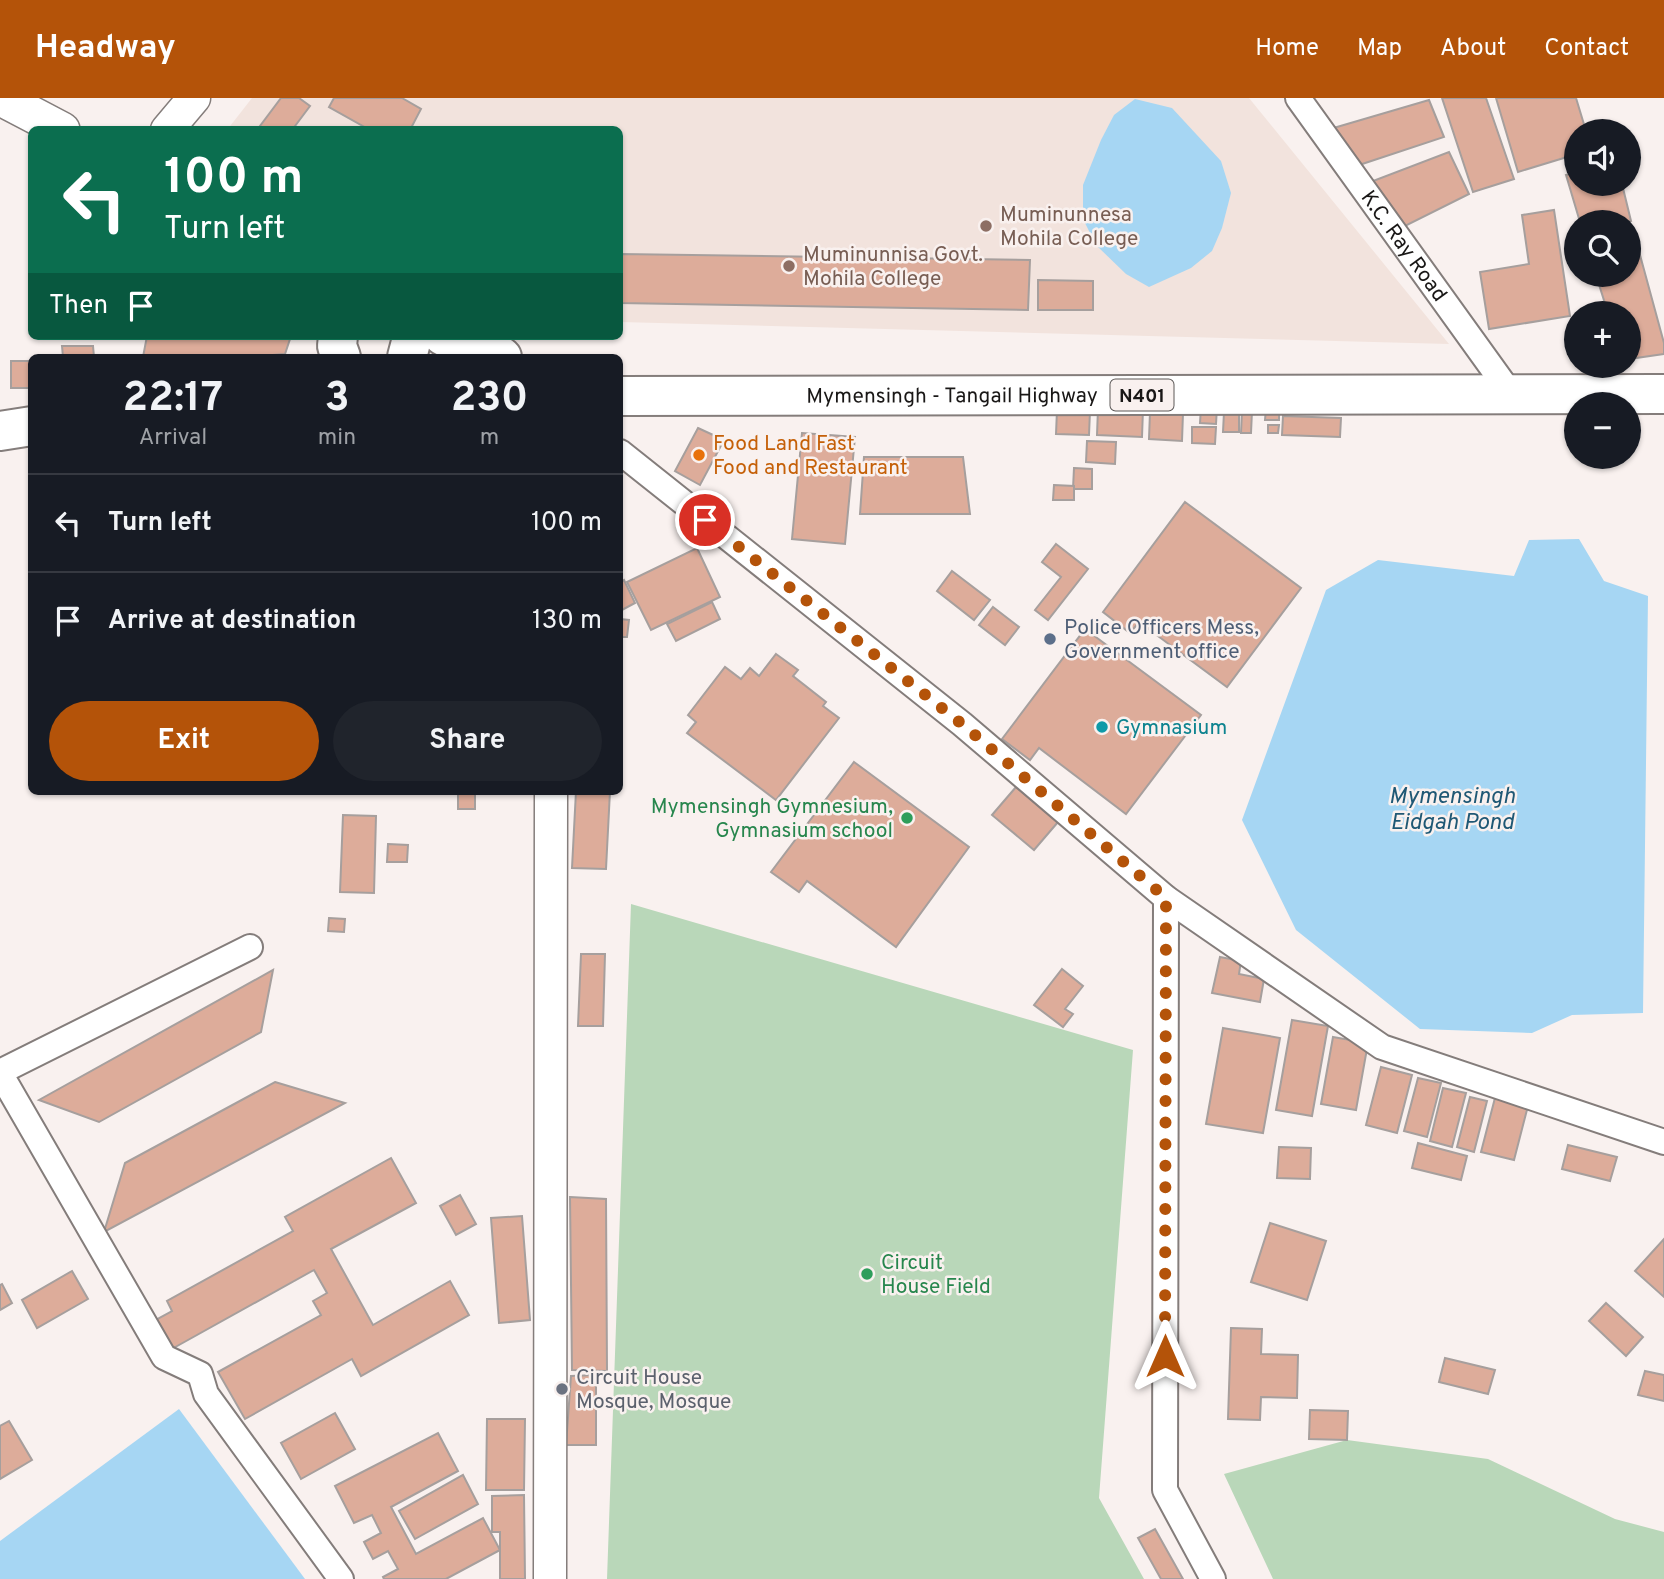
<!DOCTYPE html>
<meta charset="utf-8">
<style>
body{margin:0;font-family:Overpass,sans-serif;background:#20242c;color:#f1f3f6;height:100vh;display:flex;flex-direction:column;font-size:26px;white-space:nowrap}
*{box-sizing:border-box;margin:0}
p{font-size:23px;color:#9ea1a6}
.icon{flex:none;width:38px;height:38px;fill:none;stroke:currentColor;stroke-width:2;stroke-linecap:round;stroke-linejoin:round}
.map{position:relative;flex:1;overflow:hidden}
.details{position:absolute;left:28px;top:256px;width:595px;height:441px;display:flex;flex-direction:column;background:#171b24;border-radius:10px;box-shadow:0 2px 5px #0004}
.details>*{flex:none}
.banner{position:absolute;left:28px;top:28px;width:595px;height:214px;border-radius:10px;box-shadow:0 2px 5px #0004;background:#0b6e4f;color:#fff;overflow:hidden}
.buttons{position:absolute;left:1564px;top:21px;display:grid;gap:14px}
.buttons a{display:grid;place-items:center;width:77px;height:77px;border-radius:50%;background:#171b24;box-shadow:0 2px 5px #0004;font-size:35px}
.pin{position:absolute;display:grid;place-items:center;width:60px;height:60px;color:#fff;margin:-30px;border:4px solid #fff;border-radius:50%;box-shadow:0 2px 7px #0007}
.me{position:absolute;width:77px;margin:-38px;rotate:0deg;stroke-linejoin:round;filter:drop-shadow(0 0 5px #0008)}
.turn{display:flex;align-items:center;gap:24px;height:147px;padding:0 21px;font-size:32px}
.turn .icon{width:91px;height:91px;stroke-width:2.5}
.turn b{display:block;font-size:49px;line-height:60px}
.then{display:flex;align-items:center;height:66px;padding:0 21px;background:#0003;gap:14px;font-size:26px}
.eta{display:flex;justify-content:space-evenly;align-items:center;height:119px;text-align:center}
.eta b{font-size:42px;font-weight:700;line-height:49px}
.action{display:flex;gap:14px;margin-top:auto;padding:14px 21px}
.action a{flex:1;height:80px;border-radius:42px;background:#b45309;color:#fff;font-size:28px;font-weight:700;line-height:80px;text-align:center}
.action a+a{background:#20242c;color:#f1f3f6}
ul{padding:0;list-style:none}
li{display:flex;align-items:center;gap:21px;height:98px;padding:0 21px;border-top:2px solid #363941}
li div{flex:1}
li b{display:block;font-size:26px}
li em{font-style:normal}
header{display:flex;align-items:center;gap:42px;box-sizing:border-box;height:98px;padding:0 35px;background:#b45309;color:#fff}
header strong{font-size:33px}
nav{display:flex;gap:38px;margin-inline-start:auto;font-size:24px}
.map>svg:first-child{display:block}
</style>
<header>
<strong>Headway</strong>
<nav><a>Home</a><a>Map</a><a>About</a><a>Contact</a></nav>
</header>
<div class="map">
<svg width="1664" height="1481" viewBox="0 0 1664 1481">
<rect width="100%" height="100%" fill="#f9f1ef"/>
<!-- built -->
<polygon fill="#f2e3dd" points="252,0 1249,0 1449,246 620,224 620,32 227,32"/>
<!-- green -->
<g fill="#b9d7b9">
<polygon points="631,806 1133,952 1099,1400 1144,1481 607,1481"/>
<polygon points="1347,1342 1488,1361 1615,1421 1664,1434 1664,1481 1273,1481 1224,1376"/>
</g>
<!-- water -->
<g fill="#a6d6f3">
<polygon points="1135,1 1172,10 1221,63 1231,95 1222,130 1212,153 1191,170 1149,189 1126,176 1096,147 1083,121 1083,87 1101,42 1114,17"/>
<polygon points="1579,441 1604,483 1648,498 1643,915 1572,917 1532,935 1420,931 1296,832 1242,722 1326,492 1378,462 1514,478 1529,442"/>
<polygon points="179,1311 305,1481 0,1481 0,1443"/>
</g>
<!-- building -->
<g fill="#ddac9a" stroke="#a69f9d" stroke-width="2">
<polygon points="281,0 299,0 310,8 292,32 257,32"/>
<polygon points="334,0 402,0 421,11 410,32 370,32 329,9"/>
<polygon points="1442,0 1486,0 1514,81 1473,94"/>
<polygon points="1496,0 1576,0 1586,33 1577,33 1577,56 1518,74"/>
<polygon points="1429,2 1444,39 1347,71 1313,36"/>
<polygon points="1449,54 1469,96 1401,130 1373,83"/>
<polygon points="1577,74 1577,86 1622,86 1631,123 1625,124 1580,124 1566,77"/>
<polygon points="1554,112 1570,218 1489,231 1480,174 1529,166 1522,117"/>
<polygon points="1637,146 1664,245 1664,256 1629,261 1629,215 1608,215 1596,177 1629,177 1629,148"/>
<polygon points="620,156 1030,162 1028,212 620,205"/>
<polygon points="1038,182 1093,183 1093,212 1038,212"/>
<polygon points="147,238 291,238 285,256 246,259 143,259"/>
<polygon points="62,248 93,248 94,259 63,259"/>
<rect x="11" y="263" width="21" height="27"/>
<polygon points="1201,309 1217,309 1216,326 1200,325"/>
<polygon points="1098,310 1143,311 1142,339 1097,337"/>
<polygon points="1266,310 1279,310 1279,322 1265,322"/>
<polygon points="1057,312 1090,313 1089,337 1056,336"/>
<polygon points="1242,312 1252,313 1251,335 1241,335"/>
<polygon points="1150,314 1183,315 1182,343 1149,341"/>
<polygon points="1224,314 1239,314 1239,334 1223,334"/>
<polygon points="1283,318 1341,320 1340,339 1282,337"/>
<polygon points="1268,327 1279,327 1278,335 1268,335"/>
<polygon points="1192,329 1216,329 1215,346 1192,345"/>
<polygon points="698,330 724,342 700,387 675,373"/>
<polygon points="802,335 855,339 845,446 792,441"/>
<polygon points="1087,343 1116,344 1115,366 1086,364"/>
<polygon points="864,359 963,359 970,416 860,416"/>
<polygon points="1074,370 1092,371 1092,391 1073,391"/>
<polygon points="1054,387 1074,388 1074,402 1053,402"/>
<polygon points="1185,404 1301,490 1227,589 1139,524 1130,535 1103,514"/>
<polygon points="1056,446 1088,471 1048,522 1035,512 1061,479 1042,464"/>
<polygon points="697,450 720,499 651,532 627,484"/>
<polygon points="952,473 990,502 974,522 937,493"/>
<polygon points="624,482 635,505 620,513 620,485"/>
<polygon points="712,504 720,521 676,543 667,526"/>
<polygon points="993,509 1019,529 1005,547 979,527"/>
<polygon points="620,521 629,522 627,539 620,539"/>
<polygon points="1085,531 1201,617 1126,716 1039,650 1030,662 1002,641"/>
<polygon points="776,556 798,572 793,578 826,604 823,608 839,620 776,702 687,635 696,624 688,617 725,569 741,581 750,570 759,578"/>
<polygon points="854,664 969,749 896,849 807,783 799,794 771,774"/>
<polygon points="1016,689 1058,724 1034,752 992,717"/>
<rect x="458" y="693" width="17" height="18"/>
<polygon points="576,693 610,693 606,771 572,770"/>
<polygon points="343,717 376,718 374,795 340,794"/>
<polygon points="388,746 408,747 407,764 387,764"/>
<polygon points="329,820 345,821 344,834 328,833"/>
<polygon points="581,856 605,856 603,928 578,928"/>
<polygon points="1220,859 1241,863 1239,876 1264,881 1260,904 1212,895"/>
<polygon points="1062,871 1083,888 1065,911 1073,916 1063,929 1034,907"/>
<polygon points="273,872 261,934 99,1024 39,1002"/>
<polygon points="1292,922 1328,928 1312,1018 1276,1012"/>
<polygon points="1223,930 1280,940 1263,1035 1206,1026"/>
<polygon points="1333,939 1368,945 1356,1012 1321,1006"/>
<polygon points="1381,969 1412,977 1397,1035 1366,1027"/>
<polygon points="1418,980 1441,985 1427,1039 1404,1033"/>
<polygon points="275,984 345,1005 104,1134 125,1065"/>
<polygon points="1443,990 1466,995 1452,1049 1430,1043"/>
<polygon points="1496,996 1529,1004 1514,1062 1481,1054"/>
<polygon points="1470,999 1487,1003 1474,1054 1457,1049"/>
<polygon points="1418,1045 1467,1058 1461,1082 1412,1070"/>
<polygon points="1568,1047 1617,1059 1610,1083 1562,1071"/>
<polygon points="1279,1049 1311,1050 1310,1081 1277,1080"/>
<polygon points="391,1060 416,1105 331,1151 373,1227 450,1183 469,1217 361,1278 352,1261 245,1321 218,1274 321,1217 313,1203 327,1195 314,1172 170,1252 154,1223 172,1213 167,1203 293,1133 285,1119"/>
<polygon points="460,1097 476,1126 456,1137 440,1108"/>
<polygon points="570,1099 606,1101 607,1273 572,1272"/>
<polygon points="522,1118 530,1222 499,1225 491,1120"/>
<polygon points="1270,1125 1326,1143 1307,1202 1251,1184"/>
<polygon points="1664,1141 1664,1199 1635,1173"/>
<polygon points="72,1173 88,1201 37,1230 22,1202"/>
<polygon points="2,1186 12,1205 0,1212 0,1187"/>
<polygon points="1606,1205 1643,1239 1626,1258 1589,1223"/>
<polygon points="1231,1230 1262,1231 1261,1256 1298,1257 1297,1300 1261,1299 1260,1322 1228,1321"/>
<polygon points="1445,1260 1495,1272 1488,1296 1439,1284"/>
<polygon points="1645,1273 1664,1277 1664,1303 1638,1297"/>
<polygon points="596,1277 596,1347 566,1347 571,1278"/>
<polygon points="1310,1312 1348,1313 1347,1342 1309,1341"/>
<polygon points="335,1315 355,1351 301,1381 281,1345"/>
<polygon points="487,1321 525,1321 524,1392 486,1392"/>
<polygon points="9,1323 32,1362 0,1381 0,1328"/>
<polygon points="438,1335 458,1373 391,1409 416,1456 483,1420 500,1452 446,1481 384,1481 383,1479 398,1471 388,1453 373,1461 364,1444 381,1435 372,1417 354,1425 335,1388"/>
<polygon points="463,1377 478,1406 415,1441 399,1413"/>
<polygon points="524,1397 525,1481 500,1481 500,1434 492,1434 492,1398"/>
<polygon points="1155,1431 1183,1481 1161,1481 1138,1440"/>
</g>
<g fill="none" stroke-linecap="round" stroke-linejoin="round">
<!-- minor casing -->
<g stroke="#847d7b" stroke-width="28">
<g id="minor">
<path id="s1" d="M1298,0L1511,296"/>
<polyline points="620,354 962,626 1166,800 1382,949 1664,1044"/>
<polyline points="1166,800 1165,1392 1213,1481"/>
<polyline points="0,974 250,849"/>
<polyline points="0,975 164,1259 200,1276 206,1296 341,1481"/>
</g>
</g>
<!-- tertiary casing -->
<g stroke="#847d7b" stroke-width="35">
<g id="tertiary">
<polyline points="167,32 194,0"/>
<polyline points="550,1481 551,693"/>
</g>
</g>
<!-- secondary casing -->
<g stroke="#847d7b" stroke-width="38">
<polyline id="secondary" points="1,0 62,32"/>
</g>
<!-- primary casing -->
<g stroke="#847d7b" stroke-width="42">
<g id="primary">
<polyline points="338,238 337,248 341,259"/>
<polyline points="443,238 502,259"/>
<polyline points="407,259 411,244 411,238"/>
<polyline points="0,333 32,328"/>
</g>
</g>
<!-- trunk casing -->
<g stroke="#847d7b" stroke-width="42">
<g id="trunk">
<path id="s2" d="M620,298L1664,296"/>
</g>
</g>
<!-- minor -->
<use href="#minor" stroke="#fff" stroke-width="24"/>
<!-- tertiary -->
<use href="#tertiary" stroke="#fff" stroke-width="32"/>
<!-- secondary -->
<use href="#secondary" stroke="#fff" stroke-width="35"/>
<!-- primary -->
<use href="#primary" stroke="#fff" stroke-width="38"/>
<!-- trunk -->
<use href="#trunk" stroke="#fff" stroke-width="38"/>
</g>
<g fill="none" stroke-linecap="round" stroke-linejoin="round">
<!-- route -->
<polyline stroke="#b45309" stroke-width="12" stroke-dasharray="0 21.6" points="705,422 962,626 1166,800 1165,1258"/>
</g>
<!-- markers -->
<g fill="#8d6e63" stroke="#f9f1ef" stroke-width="2.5">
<circle cx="986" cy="128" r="7"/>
<circle cx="789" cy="168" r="7"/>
</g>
<circle fill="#e8710a" stroke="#f9f1ef" stroke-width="2.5" cx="699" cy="357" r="7"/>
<circle fill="#5c6f8a" stroke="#f9f1ef" stroke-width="2.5" cx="1050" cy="541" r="7"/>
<circle fill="#0f9aa8" stroke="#f9f1ef" stroke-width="2.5" cx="1102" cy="629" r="7"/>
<g fill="#2e9e5b" stroke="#f9f1ef" stroke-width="2.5">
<circle cx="907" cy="720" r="7"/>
<circle cx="867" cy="1176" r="7"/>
</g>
<circle fill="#6b7280" stroke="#f9f1ef" stroke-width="2.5" cx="562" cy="1291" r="7"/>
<g text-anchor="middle" stroke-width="5" stroke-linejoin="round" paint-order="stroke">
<!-- shield labels -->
<rect fill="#f9f1ef" stroke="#5c5857" stroke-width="2" x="1110.5" y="281.5" width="63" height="31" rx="5"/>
<g font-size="19" font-weight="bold" fill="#191716">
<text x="1142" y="304">N401</text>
</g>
<!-- education labels -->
<g font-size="21" fill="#785e54" stroke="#f9f1ef" text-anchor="start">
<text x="1000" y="123">Muminunnesa<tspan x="1000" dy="24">Mohila College</tspan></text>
<text x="803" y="163">Muminunnisa Govt.<tspan x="803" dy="24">Mohila College</tspan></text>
</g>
<!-- street labels -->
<g font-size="21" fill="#191716" stroke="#f9f1ef">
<text dy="7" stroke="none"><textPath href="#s1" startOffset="182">K.C. Ray Road</textPath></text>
<text dy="7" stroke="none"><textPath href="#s2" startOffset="332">Mymensingh - Tangail Highway</textPath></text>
</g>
<!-- food labels -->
<g font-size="21" fill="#c56008" stroke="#f9f1ef" text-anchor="start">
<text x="713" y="352">Food Land Fast<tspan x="713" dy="24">Food and Restaurant</tspan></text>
</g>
<!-- service labels -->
<g font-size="21" fill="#4e5e75" stroke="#f9f1ef" text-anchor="start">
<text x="1064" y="536">Police Officers Mess,<tspan x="1064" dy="24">Government office</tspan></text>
</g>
<!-- culture labels -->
<g font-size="21" fill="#0d838f" stroke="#f9f1ef" text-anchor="start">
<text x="1116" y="636">Gymnasium</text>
</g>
<!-- leisure labels -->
<g font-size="21" fill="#27864d" stroke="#f9f1ef" text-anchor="end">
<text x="893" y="715">Mymensingh Gymnesium,<tspan x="893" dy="24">Gymnasium school</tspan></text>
<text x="881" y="1171" text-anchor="start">Circuit<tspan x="881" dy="24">House Field</tspan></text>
</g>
<!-- worship labels -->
<g font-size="21" fill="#5b616d" stroke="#f9f1ef" text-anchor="start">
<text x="576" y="1286">Circuit House<tspan x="576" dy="24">Mosque, Mosque</tspan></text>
</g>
<!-- water labels -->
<g font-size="23" font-style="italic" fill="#1f5875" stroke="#f9f1ef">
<text x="1452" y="705">Mymensingh<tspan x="1452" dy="26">Eidgah Pond</tspan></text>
</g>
</g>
</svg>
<div class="buttons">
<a><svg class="icon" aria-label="sound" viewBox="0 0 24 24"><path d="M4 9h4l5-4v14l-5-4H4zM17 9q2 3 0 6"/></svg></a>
<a><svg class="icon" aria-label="search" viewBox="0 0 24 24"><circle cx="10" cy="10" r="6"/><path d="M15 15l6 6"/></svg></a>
<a>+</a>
<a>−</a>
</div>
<div class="pin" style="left:705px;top:422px;background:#d93025"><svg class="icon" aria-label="arrive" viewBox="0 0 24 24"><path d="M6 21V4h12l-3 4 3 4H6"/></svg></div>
<svg class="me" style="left:1165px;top:1258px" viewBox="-20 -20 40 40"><path d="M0-17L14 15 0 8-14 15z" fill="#b45309" stroke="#fff" stroke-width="4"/></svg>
<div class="banner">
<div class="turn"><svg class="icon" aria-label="left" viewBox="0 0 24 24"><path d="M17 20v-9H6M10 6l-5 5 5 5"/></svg><div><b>100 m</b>Turn left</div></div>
<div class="then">Then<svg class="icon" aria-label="arrive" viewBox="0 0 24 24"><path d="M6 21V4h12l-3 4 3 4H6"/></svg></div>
</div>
<section class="details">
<div class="eta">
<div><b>22:17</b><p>Arrival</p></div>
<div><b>3</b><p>min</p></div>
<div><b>230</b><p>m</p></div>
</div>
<ul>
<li><svg class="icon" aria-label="left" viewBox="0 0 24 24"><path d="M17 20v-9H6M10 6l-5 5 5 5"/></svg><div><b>Turn left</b></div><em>100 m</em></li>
<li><svg class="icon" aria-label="arrive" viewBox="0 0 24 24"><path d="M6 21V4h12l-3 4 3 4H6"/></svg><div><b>Arrive at destination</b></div><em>130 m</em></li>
</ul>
<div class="action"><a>Exit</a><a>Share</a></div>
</section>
</div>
